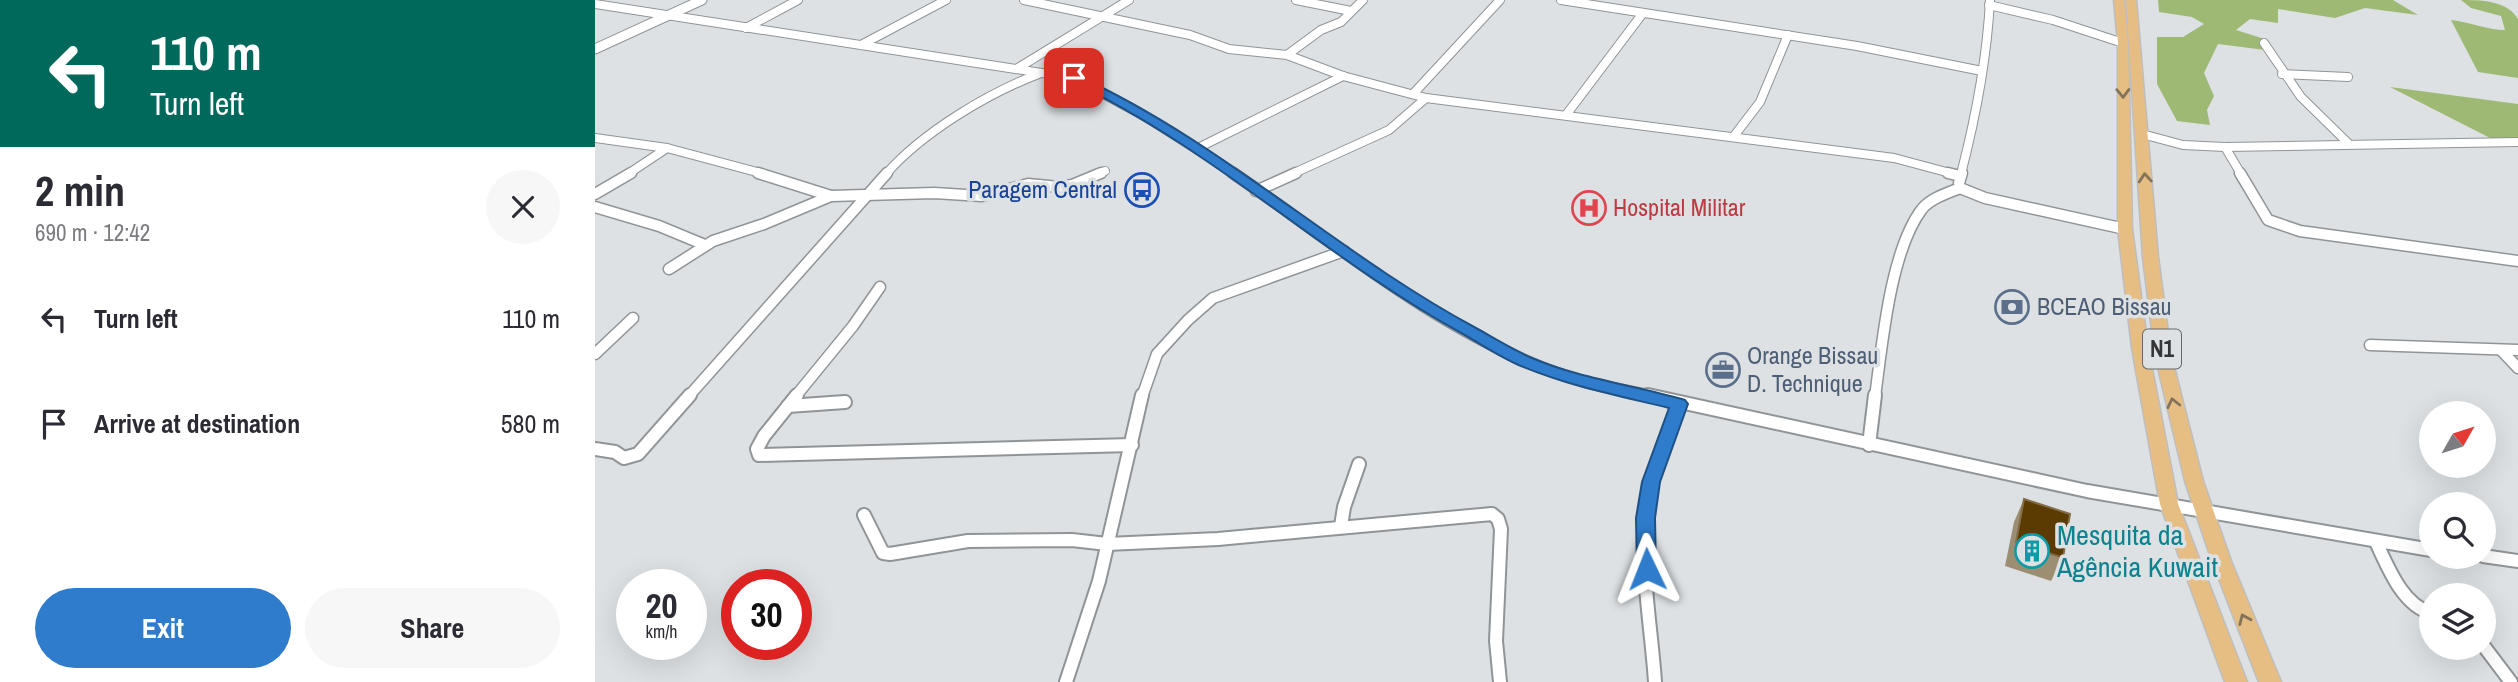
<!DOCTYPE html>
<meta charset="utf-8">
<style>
body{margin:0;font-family:"Archivo Narrow",sans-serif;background:#f7f7f7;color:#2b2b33;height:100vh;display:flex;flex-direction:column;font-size:26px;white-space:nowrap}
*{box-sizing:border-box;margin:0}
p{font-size:23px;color:#7c7c81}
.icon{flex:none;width:38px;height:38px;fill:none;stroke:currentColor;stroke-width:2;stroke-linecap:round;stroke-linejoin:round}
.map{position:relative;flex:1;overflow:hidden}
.panel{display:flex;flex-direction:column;background:#fff;width:595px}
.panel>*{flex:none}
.hud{background:#00695c;color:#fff;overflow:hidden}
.needle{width:46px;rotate:51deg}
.buttons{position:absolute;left:1824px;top:401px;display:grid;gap:14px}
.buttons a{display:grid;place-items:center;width:77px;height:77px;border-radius:50%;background:#fff;box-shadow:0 7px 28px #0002;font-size:35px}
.speed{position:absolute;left:21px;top:569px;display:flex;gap:14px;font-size:35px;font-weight:700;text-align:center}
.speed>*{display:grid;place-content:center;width:91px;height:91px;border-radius:50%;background:#fff;box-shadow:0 7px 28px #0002;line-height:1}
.speed small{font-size:18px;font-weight:400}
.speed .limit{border:10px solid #d22;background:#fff;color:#111}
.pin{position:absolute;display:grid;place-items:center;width:60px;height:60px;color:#fff;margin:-30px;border-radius:14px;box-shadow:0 4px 10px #0006}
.me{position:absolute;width:77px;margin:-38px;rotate:358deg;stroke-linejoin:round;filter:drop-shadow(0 0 5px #0008)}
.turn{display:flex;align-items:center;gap:24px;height:147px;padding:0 35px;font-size:32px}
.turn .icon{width:91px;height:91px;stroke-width:2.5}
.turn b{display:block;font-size:49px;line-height:60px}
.round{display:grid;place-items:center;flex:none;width:74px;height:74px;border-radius:37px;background:#f7f7f7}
.head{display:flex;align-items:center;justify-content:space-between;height:119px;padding:0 35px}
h1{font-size:42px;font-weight:800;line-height:52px}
.primary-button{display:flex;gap:14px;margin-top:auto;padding:14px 35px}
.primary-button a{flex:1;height:80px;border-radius:42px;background:#2f7ccc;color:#fff;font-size:28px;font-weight:800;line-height:80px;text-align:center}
.primary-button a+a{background:#f7f7f7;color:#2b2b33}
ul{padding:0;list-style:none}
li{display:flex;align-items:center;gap:21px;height:105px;padding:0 35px}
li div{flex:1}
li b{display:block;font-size:26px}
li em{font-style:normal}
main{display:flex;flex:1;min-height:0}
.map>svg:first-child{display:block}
</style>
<main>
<section class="panel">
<div class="hud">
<div class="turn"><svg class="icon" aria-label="left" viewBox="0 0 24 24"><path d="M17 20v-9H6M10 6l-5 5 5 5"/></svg><div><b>110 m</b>Turn left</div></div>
</div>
<div class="head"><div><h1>2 min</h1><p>690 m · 12:42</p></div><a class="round"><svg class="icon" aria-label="close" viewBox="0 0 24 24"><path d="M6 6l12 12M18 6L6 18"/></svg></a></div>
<ul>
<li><svg class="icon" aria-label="left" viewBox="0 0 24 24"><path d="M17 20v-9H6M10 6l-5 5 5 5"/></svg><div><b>Turn left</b></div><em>110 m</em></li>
<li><svg class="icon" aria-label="arrive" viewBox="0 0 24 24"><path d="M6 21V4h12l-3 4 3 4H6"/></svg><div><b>Arrive at destination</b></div><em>580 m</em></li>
</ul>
<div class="primary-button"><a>Exit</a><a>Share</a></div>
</section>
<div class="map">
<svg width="1923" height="682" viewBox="0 0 1923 682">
<rect width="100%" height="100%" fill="#dde1e4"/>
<!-- green -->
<g fill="#9eb974">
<polygon points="1563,0 1798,0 1823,15 1770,8 1740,18 1683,9 1683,23 1655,19 1641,30 1673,40 1678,51 1623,44 1609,73 1619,96 1612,110 1615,125 1582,121 1562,84 1562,37 1588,37 1609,24 1597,17 1564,12"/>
<path d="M1866,0C1885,0 1912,0 1923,19V78L1883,72L1856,20C1875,22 1892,30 1910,30L1906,16L1876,8Z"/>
<polygon points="1795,87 1923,104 1923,142 1903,142"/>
</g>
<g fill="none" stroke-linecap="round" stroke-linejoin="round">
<!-- minor-far2 casing -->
<g stroke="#909497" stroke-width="10">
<g id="minor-far2">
<polyline points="429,0 595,35 634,49 692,55 748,76 831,98 1299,158 1359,174"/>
<polyline points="701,0 756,11"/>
<polyline points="966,0 1262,46 1387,71"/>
<polyline points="0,4 479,78 551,117 640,174"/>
<polyline points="1394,5 1458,20 1528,43"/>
<polyline points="151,28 203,0"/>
<polyline points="1669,43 1706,97 1753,143"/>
<polyline points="266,45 351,0"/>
<polyline points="692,55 726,30 746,22 768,0"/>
<polyline points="423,68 534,0"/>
<polyline points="1687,74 1753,77"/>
<polyline points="818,94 905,0"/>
<polyline points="971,115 1048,13"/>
<polyline points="1547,134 1588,145 1630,147 1923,142"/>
<polyline points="1139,136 1165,102 1193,35"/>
<polyline points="0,138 72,148 33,174"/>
<polyline points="1630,147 1646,174"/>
<polyline points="72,148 169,174"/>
<polyline points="603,148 748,76"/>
<path d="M291,174C328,132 393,93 446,73"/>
<polyline points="502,174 510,171"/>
<polyline points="697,174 794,130 831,98"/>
<path d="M1366,174C1381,116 1392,60 1395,0"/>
</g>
</g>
<!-- minor-far1 casing -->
<g stroke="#909497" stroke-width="13">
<g id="minor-far1">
<polyline points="163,173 236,196 339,193 387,196 433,184 464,187 477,185 506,173"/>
<path d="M638,173C738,241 834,323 948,368C984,383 1023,389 1061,397"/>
<polyline points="1353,173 1365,176"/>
<polyline points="1645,173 1673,220 1705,231 1923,261"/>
<polyline points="1364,183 1367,173"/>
<polyline points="1365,188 1390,198 1530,229"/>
<polyline points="661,191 701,173"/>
<polyline points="0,194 36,173"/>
<polyline points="0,207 64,226 110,245"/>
<polyline points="74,269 118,241 169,224 236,196"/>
<polyline points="1775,345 1923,350"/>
<polyline points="1906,350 1923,368"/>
<polyline points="0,354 38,318"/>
<polyline points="93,397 292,173"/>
<polyline points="200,397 258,326 285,287"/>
<polyline points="547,397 562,354 593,320 618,298 749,251"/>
<path d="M1280,397C1287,346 1295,251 1327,209C1336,198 1353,193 1365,188"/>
</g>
</g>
<!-- minor casing -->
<g stroke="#909497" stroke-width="16">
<g id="minor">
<polyline points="202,395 169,436 162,449 164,455 537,445"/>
<polyline points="1053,395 1492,491 1836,550"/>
<polyline points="193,406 250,402"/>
<polyline points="1274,445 1280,395"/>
<polyline points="0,449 20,452 29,458 43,454 95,395"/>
<polyline points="269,515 288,553 295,554 373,541 477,540 512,544 623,539 897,514 903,519 906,529 901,641 905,682"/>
<polyline points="746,526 749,507 764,464"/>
<path d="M1781,542C1793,567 1807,605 1836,613"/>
<polyline points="1888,556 1923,561"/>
<polyline points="1888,645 1916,682"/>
<polyline points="471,682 504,581 547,395"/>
<path d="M1060,682C1056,622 1043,561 1053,501C1059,467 1072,436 1084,404"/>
</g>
</g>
<!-- tertiary casing -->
<g stroke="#909497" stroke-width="11">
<polyline id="tertiary" points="0,49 107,0"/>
</g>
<!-- primary casing -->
<g stroke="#bebebf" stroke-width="3">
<g id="primary">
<polygon points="1519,0 1529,0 1533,43 1537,229 1553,348 1583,504 1652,682 1630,682 1565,504 1537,348 1523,229 1523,43"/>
<polygon points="1531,0 1541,0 1563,257 1576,355 1608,481 1636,561 1686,682 1664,682 1617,561 1590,481 1560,355 1548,257"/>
</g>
</g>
<!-- minor-far2 -->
<use href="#minor-far2" stroke="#fff" stroke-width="8"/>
<!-- minor-far1 -->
<use href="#minor-far1" stroke="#fff" stroke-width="10"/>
<!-- minor -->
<use href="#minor" stroke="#fff" stroke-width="12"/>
<!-- tertiary -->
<use href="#tertiary" stroke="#fff" stroke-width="9"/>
<!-- primary -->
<use href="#primary" fill="#e6be83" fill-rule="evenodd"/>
</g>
<!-- wall -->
<polygon fill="#9c8e73" points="1429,499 1468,558 1456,581 1410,566 1419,522"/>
<!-- building -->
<polygon fill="#5b3b02" stroke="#826d46" stroke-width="2" points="1429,499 1475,514 1468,558 1421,542"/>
<!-- one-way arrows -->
<defs><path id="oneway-chevron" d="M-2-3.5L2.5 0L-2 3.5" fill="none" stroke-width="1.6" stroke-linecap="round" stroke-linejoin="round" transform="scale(1.75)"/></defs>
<g stroke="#847359">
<use href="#oneway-chevron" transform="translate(1528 93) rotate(89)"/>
<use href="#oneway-chevron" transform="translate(1550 178) rotate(-94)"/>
<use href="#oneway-chevron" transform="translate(1578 403) rotate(-103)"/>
<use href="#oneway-chevron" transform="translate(1649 619) rotate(-113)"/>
</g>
<!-- route -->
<path fill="#2f7ccc" stroke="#1f5185" stroke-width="2" d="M475,76H483C627,142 742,253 881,328C899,338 918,350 937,358C986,379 1039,385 1090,400L1093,404L1065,482L1060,518L1061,569L1059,575L1052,578L1045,575L1042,569L1041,518L1047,482L1074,408C1025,396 974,386 926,366C906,358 886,344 866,333C730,258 616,147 475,81Z"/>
<!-- icons -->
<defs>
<g id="bus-ring" transform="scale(1.75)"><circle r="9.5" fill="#dde1e4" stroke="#1a4fb4" stroke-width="1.5"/><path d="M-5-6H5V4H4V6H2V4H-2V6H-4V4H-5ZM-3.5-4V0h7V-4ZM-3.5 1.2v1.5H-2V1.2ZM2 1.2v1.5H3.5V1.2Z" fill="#1a4fb4"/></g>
<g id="hospital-ring" transform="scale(1.75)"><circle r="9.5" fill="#dde1e4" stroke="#e0444e" stroke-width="1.5"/><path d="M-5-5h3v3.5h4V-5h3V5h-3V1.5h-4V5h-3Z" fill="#e0444e"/></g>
<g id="bank-ring" transform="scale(1.75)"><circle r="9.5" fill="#dde1e4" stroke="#5c6f8a" stroke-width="1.5"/><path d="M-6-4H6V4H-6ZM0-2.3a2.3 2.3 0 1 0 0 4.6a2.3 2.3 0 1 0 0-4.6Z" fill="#5c6f8a"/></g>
<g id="office-ring" transform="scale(1.75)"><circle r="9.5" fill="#dde1e4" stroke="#5c6f8a" stroke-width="1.5"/><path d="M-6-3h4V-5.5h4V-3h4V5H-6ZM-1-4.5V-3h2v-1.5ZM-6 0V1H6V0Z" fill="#5c6f8a"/></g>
<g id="building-ring" transform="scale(1.75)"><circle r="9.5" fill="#dde1e4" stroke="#0f9aa8" stroke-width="1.5"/><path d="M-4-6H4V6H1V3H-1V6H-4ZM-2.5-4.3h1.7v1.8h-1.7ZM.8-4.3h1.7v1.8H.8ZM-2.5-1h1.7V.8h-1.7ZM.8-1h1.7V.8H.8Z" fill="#0f9aa8"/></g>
</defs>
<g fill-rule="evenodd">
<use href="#bus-ring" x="547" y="190"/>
<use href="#hospital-ring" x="994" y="208"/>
<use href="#bank-ring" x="1417" y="307"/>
<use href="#office-ring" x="1128" y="370"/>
<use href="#building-ring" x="1437" y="551"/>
</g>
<g text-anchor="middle" stroke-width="7" stroke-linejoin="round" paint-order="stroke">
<!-- shield labels -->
<rect fill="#dde1e4" stroke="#66696a" stroke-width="2" x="1548" y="329.5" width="38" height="39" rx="5"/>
<g font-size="23" font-weight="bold" fill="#333536">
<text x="1567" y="357">N1</text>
</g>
<!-- transit labels -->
<g font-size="24" fill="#164399" stroke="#dde1e4" text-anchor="end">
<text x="522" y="198">Paragem Central</text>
</g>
<!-- health labels -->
<g font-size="24" fill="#be3a42" stroke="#dde1e4" text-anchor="start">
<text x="1018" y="216">Hospital Militar</text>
</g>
<!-- service labels -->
<g font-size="24" fill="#4e5e75" stroke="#dde1e4" text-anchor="start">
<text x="1442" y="315">BCEAO Bissau</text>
<text x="1152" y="364">Orange Bissau<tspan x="1152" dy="28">D. Technique</tspan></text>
</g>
<!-- near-culture labels -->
<g font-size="28" fill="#0d838f" stroke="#dde1e4" text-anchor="start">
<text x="1462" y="545">Mesquita da<tspan x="1462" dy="32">Agência Kuwait</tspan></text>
</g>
</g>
</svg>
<div class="buttons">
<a><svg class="needle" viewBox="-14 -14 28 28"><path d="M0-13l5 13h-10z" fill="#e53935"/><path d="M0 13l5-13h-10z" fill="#7c7c81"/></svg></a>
<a><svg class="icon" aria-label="search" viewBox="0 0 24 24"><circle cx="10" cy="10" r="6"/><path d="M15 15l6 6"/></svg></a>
<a><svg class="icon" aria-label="layers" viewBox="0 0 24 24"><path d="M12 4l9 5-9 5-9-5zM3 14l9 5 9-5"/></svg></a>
</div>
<div class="speed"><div>20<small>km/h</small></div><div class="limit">30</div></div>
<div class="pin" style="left:479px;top:78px;background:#d93025"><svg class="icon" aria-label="arrive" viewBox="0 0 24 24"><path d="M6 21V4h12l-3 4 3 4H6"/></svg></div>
<svg class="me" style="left:1052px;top:569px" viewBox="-20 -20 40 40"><path d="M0-17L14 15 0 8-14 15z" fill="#2f7ccc" stroke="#fff" stroke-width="4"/></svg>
</div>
</main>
